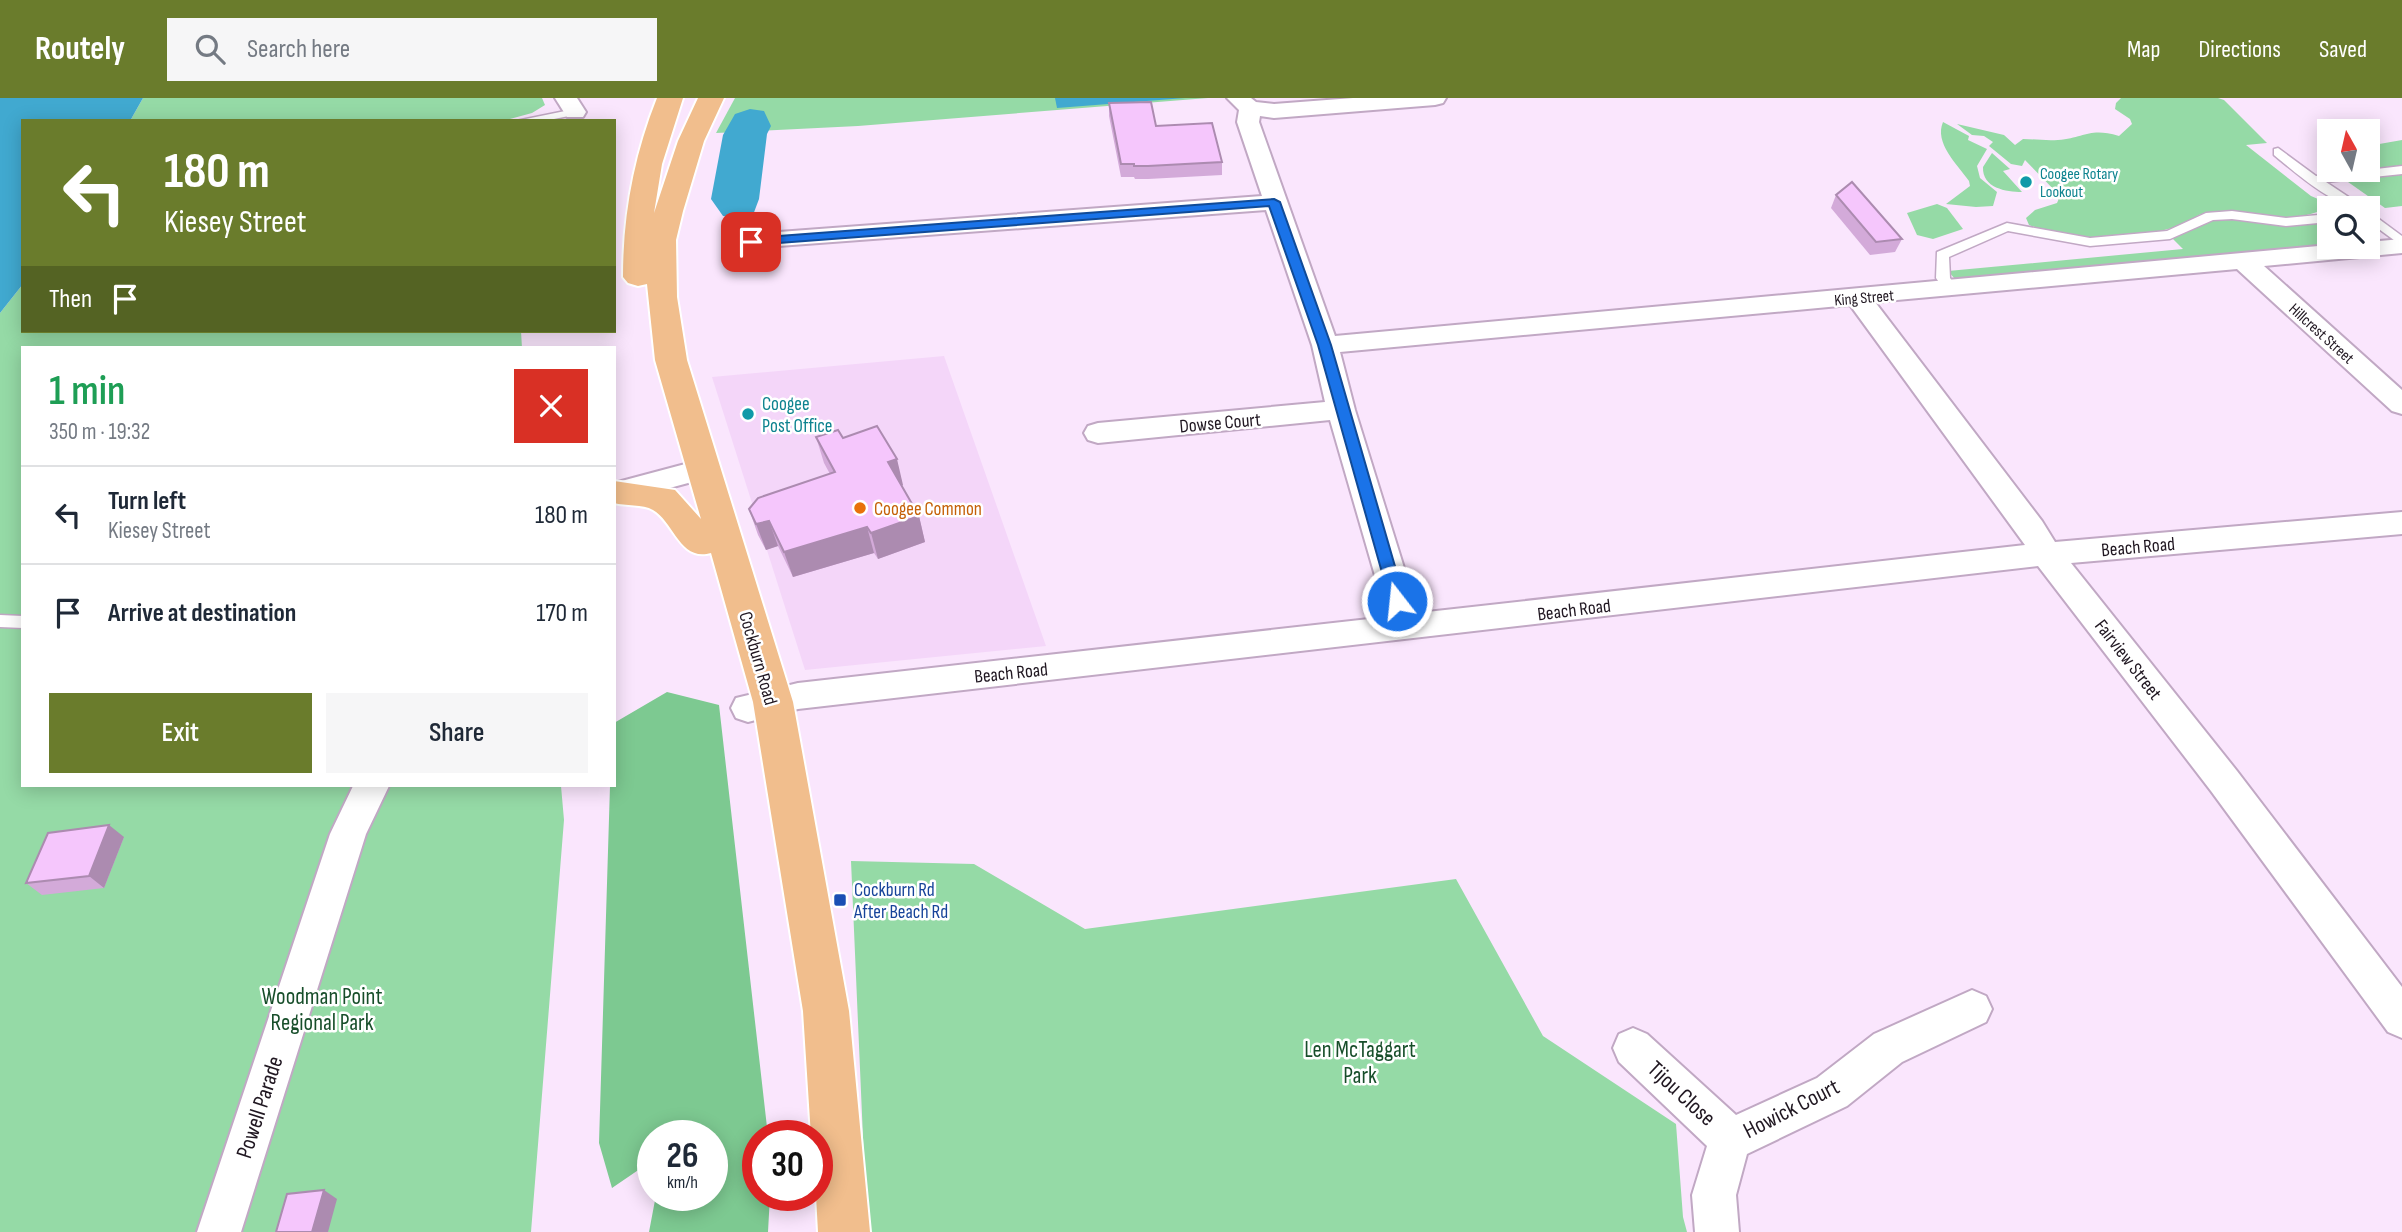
<!DOCTYPE html>
<meta charset="utf-8">
<style>
body{margin:0;font-family:"Sofia Sans Condensed",sans-serif;background:#f6f6f7;color:#1f2937;height:100vh;display:flex;flex-direction:column;font-size:26px;white-space:nowrap}
*{box-sizing:border-box;margin:0}
p{font-size:23px;color:#747a83}
.icon{flex:none;width:38px;height:38px;fill:none;stroke:currentColor;stroke-width:2;stroke-linecap:round;stroke-linejoin:round}
.map{position:relative;flex:1;overflow:hidden}
.drawer{position:absolute;left:21px;top:248px;width:595px;height:441px;display:flex;flex-direction:column;background:#fff;border-radius:0px;box-shadow:0 4px 18px #0003}
.drawer>*{flex:none}
.guide{position:absolute;left:21px;top:21px;width:595px;height:214px;border-radius:0px;box-shadow:0 4px 18px #0003;background:#6a7c2c;color:#fff;overflow:hidden}
.needle{width:46px;rotate:352deg}
.fabs{position:absolute;left:2317px;top:21px;display:grid;gap:14px}
.fabs a{display:grid;place-items:center;width:63px;height:63px;border-radius:0px;background:#fff;box-shadow:0 4px 18px #0003;font-size:35px}
.speed{position:absolute;left:637px;top:1022px;display:flex;gap:14px;font-size:35px;font-weight:700;text-align:center}
.speed>*{display:grid;place-content:center;width:91px;height:91px;border-radius:50%;background:#fff;box-shadow:0 4px 18px #0003;line-height:1}
.speed small{font-size:18px;font-weight:400}
.speed .limit{border:10px solid #d22;background:#fff;color:#111}
.pin{position:absolute;display:grid;place-items:center;width:60px;height:60px;color:#fff;margin:-30px;border-radius:14px;box-shadow:0 4px 10px #0006}
.me{position:absolute;width:77px;margin:-38px;rotate:344deg;stroke-linejoin:round;filter:drop-shadow(0 0 5px #0008)}
.turn{display:flex;align-items:center;gap:24px;height:147px;padding:0 28px;font-size:32px}
.turn .icon{width:91px;height:91px;stroke-width:2.5}
.turn b{display:block;font-size:49px;line-height:60px}
.then{display:flex;align-items:center;height:66px;padding:0 28px;background:#0003;gap:14px;font-size:26px}
.round{display:grid;place-items:center;flex:none;width:74px;height:74px;border-radius:0px;background:#f6f6f7}
.overview{display:flex;align-items:center;justify-content:space-between;height:119px;padding:0 28px}
h1{font-size:42px;font-weight:600;line-height:52px;color:#1e9e55}
.primary-button{display:flex;gap:14px;margin-top:auto;padding:14px 28px}
.primary-button a{flex:1;height:80px;border-radius:0px;background:#6a7c2c;color:#fff;font-size:28px;font-weight:600;line-height:80px;text-align:center}
.primary-button a+a{background:#f6f6f7;color:#1f2937}
ul{padding:0;list-style:none}
li{display:flex;align-items:center;gap:21px;height:98px;padding:0 28px;border-top:2px solid #e0e1e3}
li div{flex:1}
li b{display:block;font-size:26px}
li em{font-style:normal}
header{display:flex;align-items:center;gap:42px;box-sizing:border-box;height:98px;padding:0 35px;background:#6a7c2c;color:#fff}
header strong{font-size:33px}
nav{display:flex;gap:38px;margin-inline-start:auto;font-size:24px}
.search{width:490px;height:63px;background:#f6f6f7;display:flex;align-items:center;gap:18px;box-sizing:border-box;padding:0 24px;border-radius:0px;color:#747a83;font-size:26px}
.map>svg:first-child{display:block}
</style>
<header>
<strong>Routely</strong>
<div class="search"><svg class="icon" aria-label="search" viewBox="0 0 24 24"><circle cx="10" cy="10" r="6"/><path d="M15 15l6 6"/></svg>Search here</div>
<nav><a>Map</a><a>Directions</a><a>Saved</a></nav>
</header>
<div class="map">
<svg width="2402" height="1134" viewBox="0 0 2402 1134">
<rect width="100%" height="100%" fill="#fae6fd"/>
<!-- built -->
<polygon fill="#f4d6f9" points="944,258 1046,548 805,572 712,279"/>
<!-- green -->
<g fill="#95daa6">
<polygon points="143,0 542,0 545,7 532,15 503,23 130,23"/>
<polygon points="735,0 1208,0 858,28 716,35"/>
<path d="M2121,0H2218L2224,2L2267,45L2246,47L2311,98L2318,101L2333,100L2339,105C2281,134 2262,110 2207,115C2195,116 2193,123 2184,127C2179,129 2173,130 2168,131C2125,143 2071,143 2029,127L2026,120L2035,112L2057,105L2060,98L2025,62L2022,68L2011,66L1989,48L1993,44L1984,38L1972,37L1957,26L2004,37L2015,47L2023,41C2034,41 2046,43 2058,42C2085,40 2089,29 2119,38L2132,26L2130,21L2115,11L2116,5Z"/>
<path d="M1943,24L1969,38L1968,42L1987,51L1977,68L1980,80L1997,94L1993,108L1976,109L1946,106L1970,88L1969,83C1957,66 1934,45 1943,24Z"/>
<polygon points="2402,42 2402,108 2385,110 2331,72 2368,72 2368,48"/>
<path d="M1992,55L2010,71L2003,73L2022,94C2006,94 1982,90 1983,69Z"/>
<polygon points="1937,106 1947,110 1963,131 1933,141 1917,137 1907,115"/>
<polygon points="2244,120 2285,127 2329,123 2329,147 1955,181 1948,173 2183,151 2172,140 2210,121"/>
<polygon points="23,186 23,233 521,233 522,250 23,250 23,688 561,688 564,722 531,1134 0,1134 0,215"/>
<polygon points="851,763 974,766 1085,831 1456,781 1543,938 1676,1026 1683,1119 1687,1134 869,1134 864,1063"/>
</g>
<!-- forest -->
<polygon fill="#7dc991" points="667,594 719,607 768,1038 758,1038 758,1097 770,1097 768,1134 649,1134 656,1097 712,1097 712,1038 653,1038 653,1062 612,1090 599,1045 610,688 614,688 614,625"/>
<!-- water -->
<g fill="#41a9d0">
<polygon points="0,0 143,0 130,23 23,23 23,186 0,215"/>
<polygon points="1055,0 1185,0 1057,10"/>
<polygon points="750,11 764,13 771,28 767,36 759,101 753,117 737,120 723,118 711,101 723,37 735,16"/>
</g>
<g fill="none" stroke-linecap="round" stroke-linejoin="round">
<!-- lane casing -->
<g stroke="#c1a8c4" stroke-width="3">
<g id="lane">
<polygon points="575,11 581,14 579,16 544,23 516,23"/>
<path d="M2278,50L2316,78L2402,68V76L2326,84L2365,110C2336,111 2296,75 2274,57V51Z"/>
<polygon points="2232,113 2286,120 2329,116 2329,124 2286,128 2232,121 2213,122 2170,141 2090,148 2008,133 1949,159 1950,180 1958,191 1956,194 1946,194 1936,180 1937,154 2007,125 2090,140 2167,133 2206,115"/>
<polygon points="2368,113 2402,138 2402,148 2368,123"/>
<polygon points="0,517 23,518 23,530 0,529"/>
</g>
</g>
<!-- street casing -->
<g stroke="#c1a8c4" stroke-width="4">
<g id="street">
<polygon points="555,0 577,0 586,14 583,19 567,19"/>
<path d="M1227,0H1251L1256,4L1274,6L1353,0H1446L1443,5L1435,7L1274,20L1260,18L1259,24L1335,238L2329,147L2368,149V144L2402,141V155L2264,168L2402,292V316L2392,313L2237,171L1875,204L2042,423L2055,444L2402,414V436L2071,465L2237,673L2402,889V940L2388,934L2211,693L2038,468L798,611L748,624L736,620L731,610L736,600L798,585L1387,519L1330,322L1098,345L1088,342L1084,335L1088,328L1098,325L1325,304L1312,247L1266,112L751,150L742,148L739,143L742,138L751,136L1262,98L1237,24L1239,12ZM1850,207L2025,447L1418,515L1355,312L1340,254Z"/>
<polygon points="704,361 714,364 719,371 714,378 614,405 614,385"/>
<polygon points="353,688 389,688 366,736 241,1134 197,1134 330,736"/>
<polygon points="1972,892 1986,898 1992,911 1986,924 1902,964 1847,1008 1747,1056 1736,1097 1739,1134 1695,1134 1692,1097 1707,1048 1619,964 1613,950 1619,936 1633,930 1647,936 1736,1017 1817,980 1874,936"/>
</g>
</g>
<!-- primary casing -->
<g stroke="#fff" stroke-width="4">
<path id="primary" d="M657,0H683L662,66L654,115L678,43L698,0H724L704,43L683,113L676,142L677,199L687,262L793,604L849,913L870,1134H818L816,1097L817,1038H811L803,913L753,604L711,455C680,464 674,424 653,412C643,406 625,408 614,405V383L675,392L701,421L655,262L647,186L638,188L628,185L623,179C623,116 634,58 657,0Z"/>
</g>
<!-- lane -->
<use href="#lane" fill="#fff" fill-rule="evenodd"/>
<!-- street -->
<use href="#street" fill="#fff" fill-rule="evenodd"/>
<!-- primary -->
<use href="#primary" fill="#f1be8d" fill-rule="evenodd"/>
</g>
<!-- wall -->
<g fill="#d3aad9">
<polygon points="1109,5 1156,28 1222,64 1222,77 1148,81 1135,81 1134,79 1121,79 1109,18"/>
<polygon points="1836,97 1902,141 1895,154 1870,157 1831,110"/>
<polygon points="816,339 843,340 903,387 902,388 919,418 925,444 878,461 874,455 793,479 778,448 766,452 758,437 749,411 830,376 824,365"/>
<polygon points="124,739 104,790 42,797 26,785"/>
</g>
<!-- shaded-wall -->
<g fill="#ac8bb0">
<polygon points="897,361 903,387 894,390 888,364"/>
<polygon points="919,418 925,444 878,461 871,435"/>
<polygon points="769,423 778,448 766,452 756,426"/>
<polygon points="867,429 874,455 793,479 784,454"/>
<polygon points="109,727 124,739 104,790 89,778"/>
<polygon points="324,1092 337,1101 328,1134 312,1134"/>
</g>
<!-- building -->
<g fill="#f5c6fc" stroke="#ac8bb0" stroke-width="2">
<polygon points="1151,4 1156,28 1212,25 1222,64 1148,68 1134,68 1134,66 1121,66 1109,5"/>
<polygon points="1852,84 1902,141 1876,144 1836,97"/>
<polygon points="877,328 897,361 888,364 919,418 871,435 867,429 784,454 769,423 756,426 749,411 758,400 835,374 816,339 838,332 843,340"/>
<polygon points="109,727 89,778 26,785 48,735"/>
<polygon points="324,1092 312,1134 276,1134 287,1096"/>
</g>
<!-- route -->
<polygon fill="#1a73e8" stroke="#114b97" stroke-width="2" points="1274,101 1280,104 1331,247 1405,503 1403,507 1392,507 1390,503 1318,247 1269,108 751,147 746,144 751,140"/>
<!-- markers -->
<g fill="#0f9aa8" stroke="#fff" stroke-width="2.5">
<circle cx="2026" cy="84" r="7"/>
<circle cx="748" cy="316" r="7"/>
</g>
<circle fill="#e8710a" stroke="#fff" stroke-width="2.5" cx="860" cy="410" r="7"/>
<rect fill="#1a4fb4" stroke="#fff" stroke-width="2.5" x="833" y="795" width="14" height="14" rx="3.5"/>
<g text-anchor="middle" stroke-width="5" stroke-linejoin="round" paint-order="stroke">
<!-- far-culture labels -->
<g font-size="16" fill="#0d838f" stroke="#fff" text-anchor="start">
<text x="2040" y="81">Coogee Rotary<tspan x="2040" dy="18">Lookout</tspan></text>
</g>
<!-- far-street labels -->
<g font-size="16" fill="#201721" stroke="#fff">
<text transform="translate(1864 199) rotate(-5)" y="6">King Street</text>
<text transform="translate(2322 235) rotate(42)" y="6">Hillcrest Street</text>
</g>
<!-- culture labels -->
<g font-size="19" fill="#0d838f" stroke="#fff" text-anchor="start">
<text x="762" y="312">Coogee<tspan x="762" dy="22">Post Office</tspan></text>
</g>
<!-- street labels -->
<g font-size="19" fill="#201721" stroke="#fff">
<text transform="translate(1220 324) rotate(-5)" y="7">Dowse Court</text>
<text transform="translate(2138 448) rotate(-5)" y="7">Beach Road</text>
<text transform="translate(1574 511) rotate(-7)" y="7">Beach Road</text>
<text transform="translate(759 560) rotate(74)" y="7">Cockburn Road</text>
<text transform="translate(2129 561) rotate(52)" y="7">Fairview Street</text>
<text transform="translate(1011 574) rotate(-6)" y="7">Beach Road</text>
</g>
<!-- food labels -->
<g font-size="19" fill="#c56008" stroke="#fff" text-anchor="start">
<text x="874" y="417">Coogee Common</text>
</g>
<!-- transit labels -->
<g font-size="19" fill="#164399" stroke="#fff" text-anchor="start">
<text x="854" y="798">Cockburn Rd<tspan x="854" dy="22">After Beach Rd</tspan></text>
</g>
<!-- near-park labels -->
<g font-size="23" fill="#174e2a" stroke="#fff">
<text x="322" y="906">Woodman Point<tspan x="322" dy="26">Regional Park</tspan></text>
<text x="1360" y="959">Len McTaggart<tspan x="1360" dy="26">Park</tspan></text>
</g>
<!-- near-street labels -->
<g font-size="23" fill="#201721" stroke="#fff">
<text transform="translate(1682 995) rotate(43)" y="8">Tijou Close</text>
<text transform="translate(259 1009) rotate(-72)" y="8">Powell Parade</text>
<text transform="translate(1791 1010) rotate(-27)" y="8">Howick Court</text>
</g>
</g>
</svg>
<div class="fabs">
<a><svg class="needle" viewBox="-14 -14 28 28"><path d="M0-13l5 13h-10z" fill="#e53935"/><path d="M0 13l5-13h-10z" fill="#747a83"/></svg></a>
<a><svg class="icon" aria-label="search" viewBox="0 0 24 24"><circle cx="10" cy="10" r="6"/><path d="M15 15l6 6"/></svg></a>
</div>
<div class="speed"><div>26<small>km/h</small></div><div class="limit">30</div></div>
<div class="pin" style="left:751px;top:144px;background:#d93025"><svg class="icon" aria-label="arrive" viewBox="0 0 24 24"><path d="M6 21V4h12l-3 4 3 4H6"/></svg></div>
<svg class="me" style="left:1397px;top:503px" viewBox="-20 -20 40 40"><circle r="17" fill="#1a73e8" stroke="#fff" stroke-width="3"/><path d="M0-11L8 9 0 5-8 9z" fill="#fff"/></svg>
<div class="guide">
<div class="turn"><svg class="icon" aria-label="left" viewBox="0 0 24 24"><path d="M17 20v-9H6M10 6l-5 5 5 5"/></svg><div><b>180 m</b>Kiesey Street</div></div>
<div class="then">Then<svg class="icon" aria-label="arrive" viewBox="0 0 24 24"><path d="M6 21V4h12l-3 4 3 4H6"/></svg></div>
</div>
<section class="drawer">
<div class="overview"><div><h1>1 min</h1><p>350 m · 19:32</p></div><a class="round" style="background:#d93025;color:#fff"><svg class="icon" aria-label="close" viewBox="0 0 24 24"><path d="M6 6l12 12M18 6L6 18"/></svg></a></div>
<ul>
<li><svg class="icon" aria-label="left" viewBox="0 0 24 24"><path d="M17 20v-9H6M10 6l-5 5 5 5"/></svg><div><b>Turn left</b><p>Kiesey Street</p></div><em>180 m</em></li>
<li><svg class="icon" aria-label="arrive" viewBox="0 0 24 24"><path d="M6 21V4h12l-3 4 3 4H6"/></svg><div><b>Arrive at destination</b></div><em>170 m</em></li>
</ul>
<div class="primary-button"><a>Exit</a><a>Share</a></div>
</section>
</div>
